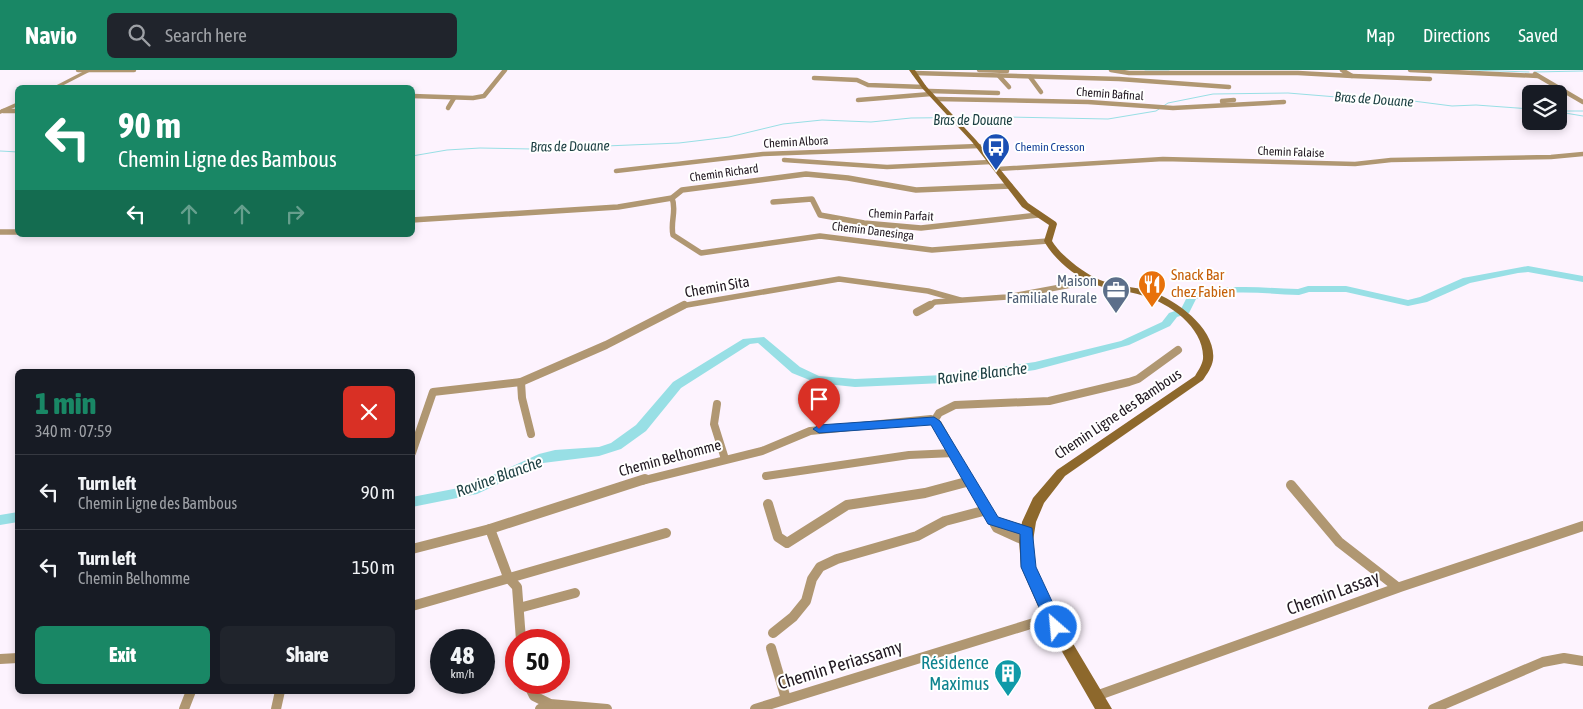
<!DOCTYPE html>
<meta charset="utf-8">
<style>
body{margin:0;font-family:"Asap Condensed",sans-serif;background:#20242c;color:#f1f3f6;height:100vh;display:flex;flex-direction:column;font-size:19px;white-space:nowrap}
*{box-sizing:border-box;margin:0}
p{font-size:16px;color:#9ea1a6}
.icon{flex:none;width:28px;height:28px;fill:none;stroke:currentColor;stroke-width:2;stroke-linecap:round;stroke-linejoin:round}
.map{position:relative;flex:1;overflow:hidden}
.sheet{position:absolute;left:15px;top:299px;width:400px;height:325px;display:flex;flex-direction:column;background:#171b24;border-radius:8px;box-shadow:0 2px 8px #0003}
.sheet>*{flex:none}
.top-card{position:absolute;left:15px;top:15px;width:400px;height:152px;border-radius:8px;box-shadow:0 2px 8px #0003;background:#198765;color:#fff;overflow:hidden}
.controls{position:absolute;left:1522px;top:15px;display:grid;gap:10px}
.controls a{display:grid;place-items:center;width:45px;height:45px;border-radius:8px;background:#171b24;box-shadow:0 2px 8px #0003;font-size:25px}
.speed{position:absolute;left:430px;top:559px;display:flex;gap:10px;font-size:25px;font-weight:700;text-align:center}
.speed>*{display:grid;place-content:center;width:65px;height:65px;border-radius:50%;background:#171b24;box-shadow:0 2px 8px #0003;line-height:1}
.speed small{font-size:12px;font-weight:400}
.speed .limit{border:8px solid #d22;background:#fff;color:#111}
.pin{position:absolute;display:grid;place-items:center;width:42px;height:42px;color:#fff;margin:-51px -21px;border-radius:50% 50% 50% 0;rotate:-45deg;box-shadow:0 0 5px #0007}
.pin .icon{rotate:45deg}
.me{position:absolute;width:55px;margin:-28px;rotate:333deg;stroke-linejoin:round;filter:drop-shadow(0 0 4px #0008)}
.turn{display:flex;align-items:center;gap:18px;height:105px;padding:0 20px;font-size:22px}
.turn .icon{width:65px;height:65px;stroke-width:2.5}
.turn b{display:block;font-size:35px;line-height:42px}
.lanes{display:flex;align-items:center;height:48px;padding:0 20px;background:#0003;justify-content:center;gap:25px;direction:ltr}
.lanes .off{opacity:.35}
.round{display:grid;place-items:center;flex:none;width:52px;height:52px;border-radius:8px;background:#20242c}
.overview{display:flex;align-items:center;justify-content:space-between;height:85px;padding:0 20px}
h1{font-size:30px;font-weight:800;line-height:38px;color:#198765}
.primary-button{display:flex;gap:10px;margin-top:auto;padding:10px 20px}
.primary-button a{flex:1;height:58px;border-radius:8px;background:#198765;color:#fff;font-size:20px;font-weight:800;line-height:58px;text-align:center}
.primary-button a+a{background:#20242c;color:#f1f3f6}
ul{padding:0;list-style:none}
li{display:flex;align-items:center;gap:15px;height:75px;padding:0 20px;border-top:1px solid #363941}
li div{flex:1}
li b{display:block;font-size:19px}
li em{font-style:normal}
header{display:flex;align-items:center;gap:30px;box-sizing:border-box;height:70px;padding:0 25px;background:#198765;color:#fff}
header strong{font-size:24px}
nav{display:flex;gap:28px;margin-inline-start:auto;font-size:18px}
.search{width:350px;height:45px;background:#20242c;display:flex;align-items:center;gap:12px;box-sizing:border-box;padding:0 18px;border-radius:8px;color:#9ea1a6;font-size:19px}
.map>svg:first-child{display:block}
</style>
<header>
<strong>Navio</strong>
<div class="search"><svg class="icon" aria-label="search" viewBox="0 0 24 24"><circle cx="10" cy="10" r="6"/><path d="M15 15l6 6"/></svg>Search here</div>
<nav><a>Map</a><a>Directions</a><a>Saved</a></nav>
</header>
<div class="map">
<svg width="1583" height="639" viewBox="0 0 1583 639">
<rect width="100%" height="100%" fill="#fdf3fe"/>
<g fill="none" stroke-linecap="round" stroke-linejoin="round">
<!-- stream -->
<g stroke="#98dfe5" stroke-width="1">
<polyline points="1145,0 1169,0"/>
<polyline points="1471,0 1529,2"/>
<polyline points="1534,2 1583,1"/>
<polyline points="1559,41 1583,41"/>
<polyline points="1559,42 1583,46"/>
<polyline points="0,81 18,82"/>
<polyline points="412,86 447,80 480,78 532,79 679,73 729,67 783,54 822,50 871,52 911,48 1007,47 1108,49 1156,41 1168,33 1213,24 1288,23 1349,28 1382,27 1452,36 1476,35 1531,39"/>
</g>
<!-- river -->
<g fill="#98dfe5" fill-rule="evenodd">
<path d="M1528,196L1583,206V212L1528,202L1518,203L1470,213L1427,232L1408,236L1346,222H1309L1299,225C1266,224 1228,218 1196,229L1189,243L1177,247L1170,256L1129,275L1035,300L944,313L855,317L817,313L792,303L758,273L750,274L681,318L646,361L621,379L599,386L543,393L477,424L412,437V427L469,416L539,384L555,380L599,377L611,373L636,355L673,312L743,269L764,267L800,297L819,306L855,309L944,305L1035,292L1121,271L1162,252L1169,243L1181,239L1188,225C1224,213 1261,218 1298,219L1308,216H1346L1408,230L1420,227L1463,208Z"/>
<polygon points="18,442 18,452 0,455 0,445"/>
</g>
<!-- minor-far3 -->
<g stroke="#b09772" stroke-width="4.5">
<polyline points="78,0 134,0"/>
<polyline points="979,0 1007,1"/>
<polyline points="1111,0 1129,3 1298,3 1352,6 1342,0"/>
<polyline points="1410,0 1538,6"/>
<polyline points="914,3 1119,9 1229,17"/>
<polyline points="1535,4 1583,32"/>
<polyline points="999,6 1009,17"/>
<polyline points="1352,6 1430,9"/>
<polyline points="1030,7 1041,22"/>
<polyline points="814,8 857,10 868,15 924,17"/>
<polyline points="929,21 998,23"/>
<polyline points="412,26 473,28 484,26 505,0"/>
<polyline points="936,29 1088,32 1173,38 1284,32"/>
<polyline points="858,30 931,24"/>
<polyline points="1223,34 1222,31 1234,30"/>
<polyline points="448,38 454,28"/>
<polyline points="3,41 18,41"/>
<polyline points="784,90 887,97 991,92"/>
<polyline points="998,99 1163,89 1355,94 1391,90 1551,87 1583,84"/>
<polyline points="616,101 763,84 979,76"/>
</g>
<!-- minor-far2 -->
<g stroke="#b09772" stroke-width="5.5">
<path d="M672,128C677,140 670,152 673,165L701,183L820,166L932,180L1048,171"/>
<polyline points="773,132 812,129 820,145 864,153 921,158 1038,145"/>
<polyline points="412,150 618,137 672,128 682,120 806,104 848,108 916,120 1010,116"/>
<polyline points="0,162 18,162"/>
<polyline points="681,236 839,209 928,221 960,230"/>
<polyline points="928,236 935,232 1007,227 1093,211"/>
</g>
<!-- minor-far1 -->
<g stroke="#b09772" stroke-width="8">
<polyline points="917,242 930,235"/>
<polyline points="521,312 522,328 531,364"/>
<polyline points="717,334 714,354 725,389"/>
<polyline points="934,351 939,343 955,335 1049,331 1129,312 1138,309 1178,280"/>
<polyline points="412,383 433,322 521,312 606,275 684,235"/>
<polyline points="766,406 909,385 954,383"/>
<polyline points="641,411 762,381 810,361 931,349 938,354 970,411"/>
</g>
<!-- minor -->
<g stroke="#b09772" stroke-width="10">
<polyline points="969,409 997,458 1026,471"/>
<polyline points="1291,415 1339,472 1397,517"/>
<polyline points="768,434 778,467 787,473 847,435 925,423 970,411"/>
<polyline points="993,451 1027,461"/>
<polyline points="490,459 508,507 517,517 521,570"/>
<polyline points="412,479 490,459 645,409"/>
<polyline points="412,536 666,463"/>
<polyline points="519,538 575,523"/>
<polyline points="773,563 793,547 806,531 812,509 820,497 837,489 917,466 945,451 987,440"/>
<polyline points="771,578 786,629"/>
<polyline points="0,589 18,588"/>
<polyline points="527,612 534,626 550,634 607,639"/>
<polyline points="1096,626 1400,517 1583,456"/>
<polyline points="184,639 191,621"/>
<polyline points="276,639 280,621"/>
<polyline points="540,639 550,634"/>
<polyline points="755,639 1050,548"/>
<polyline points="1433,639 1543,592 1564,588 1583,591"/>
</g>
<!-- tertiary -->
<g fill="#b09772" fill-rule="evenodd">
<polygon points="86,0 93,0 58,18 51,18"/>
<polygon points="18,32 18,36 0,44 0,40"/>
</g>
<!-- secondary -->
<path fill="#8d682c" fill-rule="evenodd" d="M909,0H915L926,16L976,70L1028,133L1056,152L1057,154L1052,171C1060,185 1085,204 1100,210C1116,217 1135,216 1152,222C1177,230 1217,260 1213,290C1212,297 1207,304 1203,310L1065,406L1044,433L1036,452L1033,471L1035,497L1056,545L1112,639H1095L1045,552L1021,497L1019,471L1022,452L1033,428L1057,400L1195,306C1198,301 1202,295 1203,289C1205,258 1169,233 1144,226C1127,220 1108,221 1092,213C1074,206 1053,188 1044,171L1049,155L1022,137L972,72L922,18Z"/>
</g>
<!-- route -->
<polygon fill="#1a73e8" stroke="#114b97" points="934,347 940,351 998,447 1032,458 1036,497 1064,557 1061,562 1056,564 1050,562 1021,497 1020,464 988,454 931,355 819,363 813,359 819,355"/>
<!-- icons -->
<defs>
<g id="bus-pin" transform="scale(1.4375)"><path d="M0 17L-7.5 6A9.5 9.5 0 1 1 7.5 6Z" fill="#1a4fb4" stroke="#fff"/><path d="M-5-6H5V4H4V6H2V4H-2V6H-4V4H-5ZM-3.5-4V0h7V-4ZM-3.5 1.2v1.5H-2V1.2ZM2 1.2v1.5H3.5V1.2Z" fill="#fff"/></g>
<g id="restaurant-pin" transform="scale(1.4375)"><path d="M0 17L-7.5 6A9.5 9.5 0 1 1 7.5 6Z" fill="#e8710a" stroke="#fff"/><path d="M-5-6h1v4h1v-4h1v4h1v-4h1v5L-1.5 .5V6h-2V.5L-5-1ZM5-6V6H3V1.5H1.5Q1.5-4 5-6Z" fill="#fff"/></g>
<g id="office-pin" transform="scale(1.4375)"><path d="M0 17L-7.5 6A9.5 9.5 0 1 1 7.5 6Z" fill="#5c6f8a" stroke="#fff"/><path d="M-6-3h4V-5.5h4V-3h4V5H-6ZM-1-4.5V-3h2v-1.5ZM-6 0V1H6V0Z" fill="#fff"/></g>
<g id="building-pin" transform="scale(1.4375)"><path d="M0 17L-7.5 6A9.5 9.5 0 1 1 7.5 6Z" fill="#0f9aa8" stroke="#fff"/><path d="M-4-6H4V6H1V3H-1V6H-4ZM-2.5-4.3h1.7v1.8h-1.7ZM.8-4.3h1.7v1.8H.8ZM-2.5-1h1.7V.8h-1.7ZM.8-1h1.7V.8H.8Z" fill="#fff"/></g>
</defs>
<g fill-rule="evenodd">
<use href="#bus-pin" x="996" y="77"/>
<use href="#restaurant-pin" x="1152" y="214"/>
<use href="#office-pin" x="1116" y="220"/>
<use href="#building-pin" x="1008" y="603"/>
</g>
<g text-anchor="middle" stroke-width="4" stroke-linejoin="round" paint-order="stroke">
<!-- far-street labels -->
<g font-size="12" fill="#211821" stroke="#fff">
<text transform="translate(1110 24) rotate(4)" y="4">Chemin Bafinal</text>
<text transform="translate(796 72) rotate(-3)" y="4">Chemin Albora</text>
<text transform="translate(1291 82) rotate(2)" y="4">Chemin Falaise</text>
<text transform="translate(724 103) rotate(-8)" y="4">Chemin Richard</text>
<text transform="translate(901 145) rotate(3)" y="4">Chemin Parfait</text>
<text transform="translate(873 161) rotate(7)" y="4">Chemin Danesinga</text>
</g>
<!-- far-transit labels -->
<g font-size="12" fill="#164399" stroke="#fff" text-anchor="start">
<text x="1015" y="81">Chemin Cresson</text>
</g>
<!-- far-water labels -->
<g font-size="14" font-style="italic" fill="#1c3f42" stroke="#fff">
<text transform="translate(1374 29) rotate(4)" y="5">Bras de Douane</text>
<text x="973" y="55">Bras de Douane</text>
<text transform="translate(570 76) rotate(-1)" y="5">Bras de Douane</text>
</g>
<!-- food labels -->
<g font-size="15" fill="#c56008" stroke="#fff" text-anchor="start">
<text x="1171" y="210">Snack Bar<tspan x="1171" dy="17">chez Fabien</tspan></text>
</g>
<!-- service labels -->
<g font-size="15" fill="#4e5e75" stroke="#fff" text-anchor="end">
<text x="1097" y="216">Maison<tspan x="1097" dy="17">Familiale Rurale</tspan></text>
</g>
<!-- street labels -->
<g font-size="15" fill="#211821" stroke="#fff">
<text transform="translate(717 217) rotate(-10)" y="5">Chemin Sita</text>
<text transform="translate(1118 344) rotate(-34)" y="5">Chemin Ligne des Bambous</text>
<text transform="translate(670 388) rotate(-15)" y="5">Chemin Belhomme</text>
</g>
<!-- water labels -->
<g font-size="16" font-style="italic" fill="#1c3f42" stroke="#fff">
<text transform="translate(982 303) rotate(-7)" y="6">Ravine Blanche</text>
<text transform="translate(499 406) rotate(-20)" y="6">Ravine Blanche</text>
</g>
<!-- near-street labels -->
<g font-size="18" fill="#211821" stroke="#fff">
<text transform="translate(1333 523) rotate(-20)" y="6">Chemin Lassay</text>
<text transform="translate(840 595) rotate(-17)" y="6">Chemin Periassamy</text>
</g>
<!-- near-culture labels -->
<g font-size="18" fill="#0d838f" stroke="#fff" text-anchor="end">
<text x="989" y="599">Résidence<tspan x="989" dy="21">Maximus</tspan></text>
</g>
</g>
</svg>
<div class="controls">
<a><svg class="icon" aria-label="layers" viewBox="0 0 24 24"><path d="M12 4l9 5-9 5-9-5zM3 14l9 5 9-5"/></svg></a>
</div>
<div class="speed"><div>48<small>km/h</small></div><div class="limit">50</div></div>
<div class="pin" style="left:819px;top:359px;background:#d93025"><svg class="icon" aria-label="arrive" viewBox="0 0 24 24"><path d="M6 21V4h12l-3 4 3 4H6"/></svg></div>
<svg class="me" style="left:1056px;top:557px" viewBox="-20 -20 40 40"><circle r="17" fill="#1a73e8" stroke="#fff" stroke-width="3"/><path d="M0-11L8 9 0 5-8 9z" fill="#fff"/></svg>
<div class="top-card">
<div class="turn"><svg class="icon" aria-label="left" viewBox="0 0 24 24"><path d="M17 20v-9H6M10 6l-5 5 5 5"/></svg><div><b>90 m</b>Chemin Ligne des Bambous</div></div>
<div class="lanes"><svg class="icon" aria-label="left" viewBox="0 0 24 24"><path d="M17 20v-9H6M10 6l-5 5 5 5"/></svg><svg class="icon off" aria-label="ahead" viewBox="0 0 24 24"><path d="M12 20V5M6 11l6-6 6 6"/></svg><svg class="icon off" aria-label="ahead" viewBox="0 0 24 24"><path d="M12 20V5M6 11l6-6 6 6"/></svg><svg class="icon off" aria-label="right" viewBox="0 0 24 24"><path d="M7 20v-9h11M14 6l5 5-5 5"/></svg></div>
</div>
<section class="sheet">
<div class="overview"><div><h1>1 min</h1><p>340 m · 07:59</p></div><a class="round" style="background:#d93025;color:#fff"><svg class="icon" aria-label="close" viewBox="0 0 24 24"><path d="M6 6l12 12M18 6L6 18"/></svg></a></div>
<ul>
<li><svg class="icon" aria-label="left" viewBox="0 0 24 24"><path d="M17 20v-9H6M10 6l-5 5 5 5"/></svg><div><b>Turn left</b><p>Chemin Ligne des Bambous</p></div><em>90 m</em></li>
<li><svg class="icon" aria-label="left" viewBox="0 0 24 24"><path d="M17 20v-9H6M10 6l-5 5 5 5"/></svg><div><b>Turn left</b><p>Chemin Belhomme</p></div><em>150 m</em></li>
</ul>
<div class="primary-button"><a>Exit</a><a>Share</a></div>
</section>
</div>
